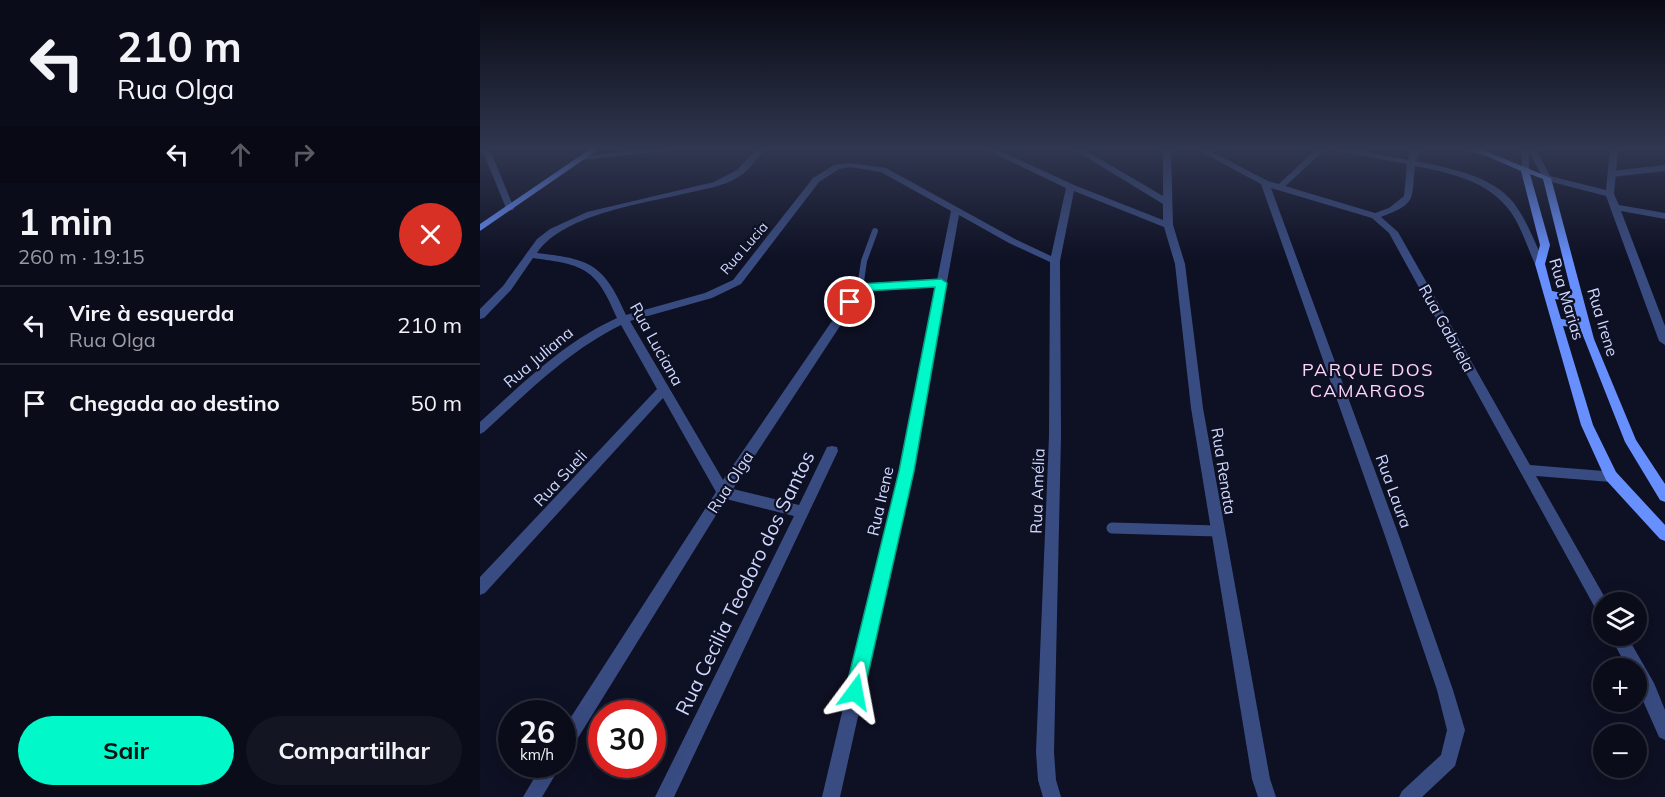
<!DOCTYPE html>
<html lang="pt">
<meta charset="utf-8">
<style>
body{margin:0;font-family:Mulish,sans-serif;background:#131523;color:#f1f3f6;height:100vh;display:flex;flex-direction:column;font-size:22px;white-space:nowrap}
*{box-sizing:border-box;margin:0}
p{font-size:20px;color:#999ba2}
.icon{flex:none;width:33px;height:33px;fill:none;stroke:currentColor;stroke-width:2;stroke-linecap:round;stroke-linejoin:round}
.map{position:relative;flex:1;overflow:hidden}
.drawer{display:flex;flex-direction:column;background:#0a0c1a;width:480px}
.drawer>*{flex:none}
.hud{background:#0a0c1a;color:#f1f3f6;overflow:hidden}
.buttons{position:absolute;left:1113px;top:592px;display:grid;gap:12px}
.buttons a{display:grid;place-items:center;width:54px;height:54px;border-radius:50%;background:#0a0c1a;box-shadow:0 6px 24px #0002,0 0 0 2px #2a2c39;font-size:30px}
.speed{position:absolute;left:18px;top:700px;display:flex;gap:12px;font-size:30px;font-weight:700;text-align:center}
.speed>*{display:grid;place-content:center;width:78px;height:78px;border-radius:50%;background:#0a0c1a;box-shadow:0 6px 24px #0002,0 0 0 2px #2a2c39;line-height:1}
.speed small{font-size:15px;font-weight:400}
.speed .limit{border:9px solid #d22;background:#fff;color:#111}
.pin{position:absolute;display:grid;place-items:center;width:51px;height:51px;color:#fff;margin:-26px;border:3px solid #fff;border-radius:50%;box-shadow:0 2px 6px #0007}
.me{position:absolute;width:66px;margin:-33px;rotate:13deg;stroke-linejoin:round;filter:drop-shadow(0 0 4px #0008)}
.turn{display:flex;align-items:center;gap:21px;height:126px;padding:0 18px;font-size:27px}
.turn .icon{width:78px;height:78px;stroke-width:2.5}
.turn b{display:block;font-size:42px;line-height:51px}
.lanes{display:flex;align-items:center;height:57px;padding:0 18px;background:#0003;justify-content:center;gap:30px;direction:ltr}
.lanes .off{opacity:.35}
.round{display:grid;place-items:center;flex:none;width:63px;height:63px;border-radius:32px;background:#131523}
.summary{display:flex;align-items:center;justify-content:space-between;height:102px;padding:0 18px}
h1{font-size:36px;font-weight:700;line-height:45px}
.cta{display:flex;gap:12px;margin-top:auto;padding:12px 18px}
.cta a{flex:1;height:69px;border-radius:36px;background:#01f9c9;color:#111;font-size:24px;font-weight:700;line-height:69px;text-align:center}
.cta a+a{background:#131523;color:#f1f3f6}
ul{padding:0;list-style:none}
li{display:flex;align-items:center;gap:18px;height:78px;padding:0 18px;border-top:2px solid #2a2c39}
li div{flex:1}
li b{display:block;font-size:22px}
li em{font-style:normal}
main{display:flex;flex:1;min-height:0}
.map>svg:first-child{display:block}
</style>
<main>
<section class="drawer">
<div class="hud">
<div class="turn"><svg class="icon" aria-label="left" viewBox="0 0 24 24"><path d="M17 20v-9H6M10 6l-5 5 5 5"/></svg><div><b>210 m</b>Rua Olga</div></div>
<div class="lanes"><svg class="icon" aria-label="left" viewBox="0 0 24 24"><path d="M17 20v-9H6M10 6l-5 5 5 5"/></svg><svg class="icon off" aria-label="ahead" viewBox="0 0 24 24"><path d="M12 20V5M6 11l6-6 6 6"/></svg><svg class="icon off" aria-label="right" viewBox="0 0 24 24"><path d="M7 20v-9h11M14 6l5 5-5 5"/></svg></div>
</div>
<div class="summary"><div><h1>1 min</h1><p>260 m · 19:15</p></div><a class="round" style="background:#d93025;color:#fff"><svg class="icon" aria-label="close" viewBox="0 0 24 24"><path d="M6 6l12 12M18 6L6 18"/></svg></a></div>
<ul>
<li><svg class="icon" aria-label="left" viewBox="0 0 24 24"><path d="M17 20v-9H6M10 6l-5 5 5 5"/></svg><div><b>Vire à esquerda</b><p>Rua Olga</p></div><em>210 m</em></li>
<li><svg class="icon" aria-label="arrive" viewBox="0 0 24 24"><path d="M6 21V4h12l-3 4 3 4H6"/></svg><div><b>Chegada ao destino</b></div><em>50 m</em></li>
</ul>
<div class="cta"><a>Sair</a><a>Compartilhar</a></div>
</section>
<div class="map">
<svg width="1185" height="797" viewBox="0 0 1185 797">
<rect width="100%" height="100%" fill="#0e1023"/>
<g fill="none" stroke-linecap="round" stroke-linejoin="round">
<!-- lane-far1 -->
<g stroke="#394c82" stroke-width="6">
<polyline points="1131,174 1185,168"/>
<polyline points="800,187 841,149"/>
<polyline points="380,288 384,261 395,231"/>
</g>
<!-- lane -->
<polyline stroke="#394c82" stroke-width="11" points="632,528 737,531"/>
<!-- street -->
<g fill="#394c82" fill-rule="evenodd">
<polygon points="164,149 190,149 186,151 104,160 100,158 104,156"/>
<path d="M277,149H285C279,157 271,167 264,173C249,185 230,188 212,192C167,203 84,213 57,253C110,259 124,264 146,315L225,293L253,280L333,178L354,165L370,163L406,168L535,239L571,256L586,188L505,149H516L594,185L683,220V204L593,149H603L683,196V149H691L693,225L705,264L723,408L790,779L796,797H778L772,779L711,408L695,264L684,227L594,191L580,261L581,436L574,752L576,780L581,797H563L558,780L556,752L569,436L570,262L529,243L479,215L433,471L360,797H342L419,471L456,287L383,291L253,489L319,505L347,447L352,446L357,447L358,451L194,797H175L314,516L246,499L88,754L82,757V731L236,492L183,398L5,593L0,595V577L177,389L141,325C88,351 47,393 4,432L0,434V422C43,383 84,342 137,318C116,268 105,265 53,258L31,290L4,318L0,319V309L23,286L57,239L70,229L107,212L234,182L257,170ZM370,167L401,172L471,211L457,280L376,286L243,480L150,321L232,298L261,284L339,182L359,169Z"/>
<path d="M716,149H726L788,181L895,213L909,208L924,196L927,164L857,151L853,149H870L928,160L932,149H940L936,161C968,168 1011,175 1033,202C1047,220 1055,243 1065,264L1060,267L1055,264C1046,245 1040,221 1025,205C1004,180 966,172 935,166C931,200 938,203 901,217L918,232L1050,465L1136,472L1138,476L1136,480L1131,482L1056,476L1128,603H1124V617L1119,615L909,233L892,218L791,188L919,536L973,690L985,730L975,766L942,797H919L922,791L961,755L967,730L957,690L905,536L781,184Z"/>
<polygon points="977,149 993,149 1005,153 1001,155"/>
<polygon points="1041,149 1056,149 1070,176 1126,190 1130,149 1138,149 1134,194 1139,205 1185,213 1185,219 1141,211 1185,326 1185,345 1179,341 1126,196 1064,180 1049,151 1049,171 1042,173"/>
<polygon points="4,150 11,152 34,208 33,210 27,210 26,208 3,152"/>
<polygon points="1130,636 1147,636 1174,683 1185,710 1185,740 1179,737 1156,685 1156,669 1148,669"/>
<polygon points="62,765 81,765 62,797 43,797"/>
</g>
<!-- secondary -->
<g fill="#6790fe" fill-rule="evenodd">
<polygon points="110,149 119,149 0,231 0,224"/>
<path d="M990,149H1001L1071,178L1114,339L1156,440L1185,484V502L1180,500L1145,442L1100,328L1083,326L1113,425L1136,472L1185,525V541L1180,539L1126,480L1101,425L1055,264L1060,245L1041,171ZM1050,174L1063,179L1092,295L1072,291L1065,264L1070,245ZM1075,299L1093,302L1098,321L1081,319Z"/>
</g>
</g>
<!-- sky -->
<linearGradient id="sky" x2="0" y2="1"><stop stop-color="#080913"/><stop offset="0.57" stop-color="#303750"/><stop offset="1" stop-color="#303750" stop-opacity="0"/></linearGradient>
<rect width="1185" height="261" fill="url(#sky)"/>
<!-- route -->
<polygon fill="#01f9c9" stroke="#01a283" stroke-width="1.5" points="461,279 467,283 434,471 384,692 381,699 375,701 368,699 365,692 419,471 455,287 384,291 374,305 370,306 364,302 376,285 380,284"/>
<g text-anchor="middle" stroke-width="4.5" stroke-linejoin="round" paint-order="stroke">
<!-- far-street labels -->
<g font-size="14" fill="#d0d8ff" stroke="#0e1023">
<text transform="translate(264 248) rotate(-49)" y="5">Rua Lucia</text>
</g>
<!-- street labels -->
<g font-size="16" fill="#d0d8ff" stroke="#0e1023">
<text transform="translate(1087 299) rotate(73)" y="6">Rua Marias</text>
<text transform="translate(1123 322) rotate(73)" y="6">Rua Irene</text>
<text transform="translate(967 328) rotate(61)" y="6">Rua Gabriela</text>
<text transform="translate(177 344) rotate(61)" y="6">Rua Luciana</text>
<text transform="translate(58 357) rotate(-40)" y="6">Rua Juliana</text>
<text transform="translate(744 471) rotate(81)" y="6">Rua Renata</text>
<text transform="translate(80 478) rotate(-47)" y="6">Rua Sueli</text>
<text transform="translate(250 482) rotate(-57)" y="6">Rua Olga</text>
<text transform="translate(557 491) rotate(-88)" y="6">Rua Amélia</text>
<text transform="translate(914 491) rotate(70)" y="6">Rua Laura</text>
<text transform="translate(400 501) rotate(-77)" y="6">Rua Irene</text>
</g>
<!-- neighbourhood labels -->
<g font-size="18" letter-spacing="1.5" fill="#ffd2fc" stroke="#0e1023">
<text x="888" y="376">PARQUE DOS<tspan x="888" dy="21">CAMARGOS</tspan></text>
</g>
<!-- near-street labels -->
<g font-size="20" fill="#d0d8ff" stroke="#0e1023">
<text transform="translate(265 583) rotate(-64)" y="7">Rua Cecilia Teodoro dos Santos</text>
</g>
</g>
</svg>
<div class="buttons">
<a><svg class="icon" aria-label="layers" viewBox="0 0 24 24"><path d="M12 4l9 5-9 5-9-5zM3 14l9 5 9-5"/></svg></a>
<a>+</a>
<a>−</a>
</div>
<div class="speed"><div>26<small>km/h</small></div><div class="limit">30</div></div>
<div class="pin" style="left:370px;top:302px;background:#d93025"><svg class="icon" aria-label="arrive" viewBox="0 0 24 24"><path d="M6 21V4h12l-3 4 3 4H6"/></svg></div>
<svg class="me" style="left:375px;top:692px" viewBox="-20 -20 40 40"><path d="M0-17L14 15 0 8-14 15z" fill="#01f9c9" stroke="#fff" stroke-width="4"/></svg>
</div>
</main>
